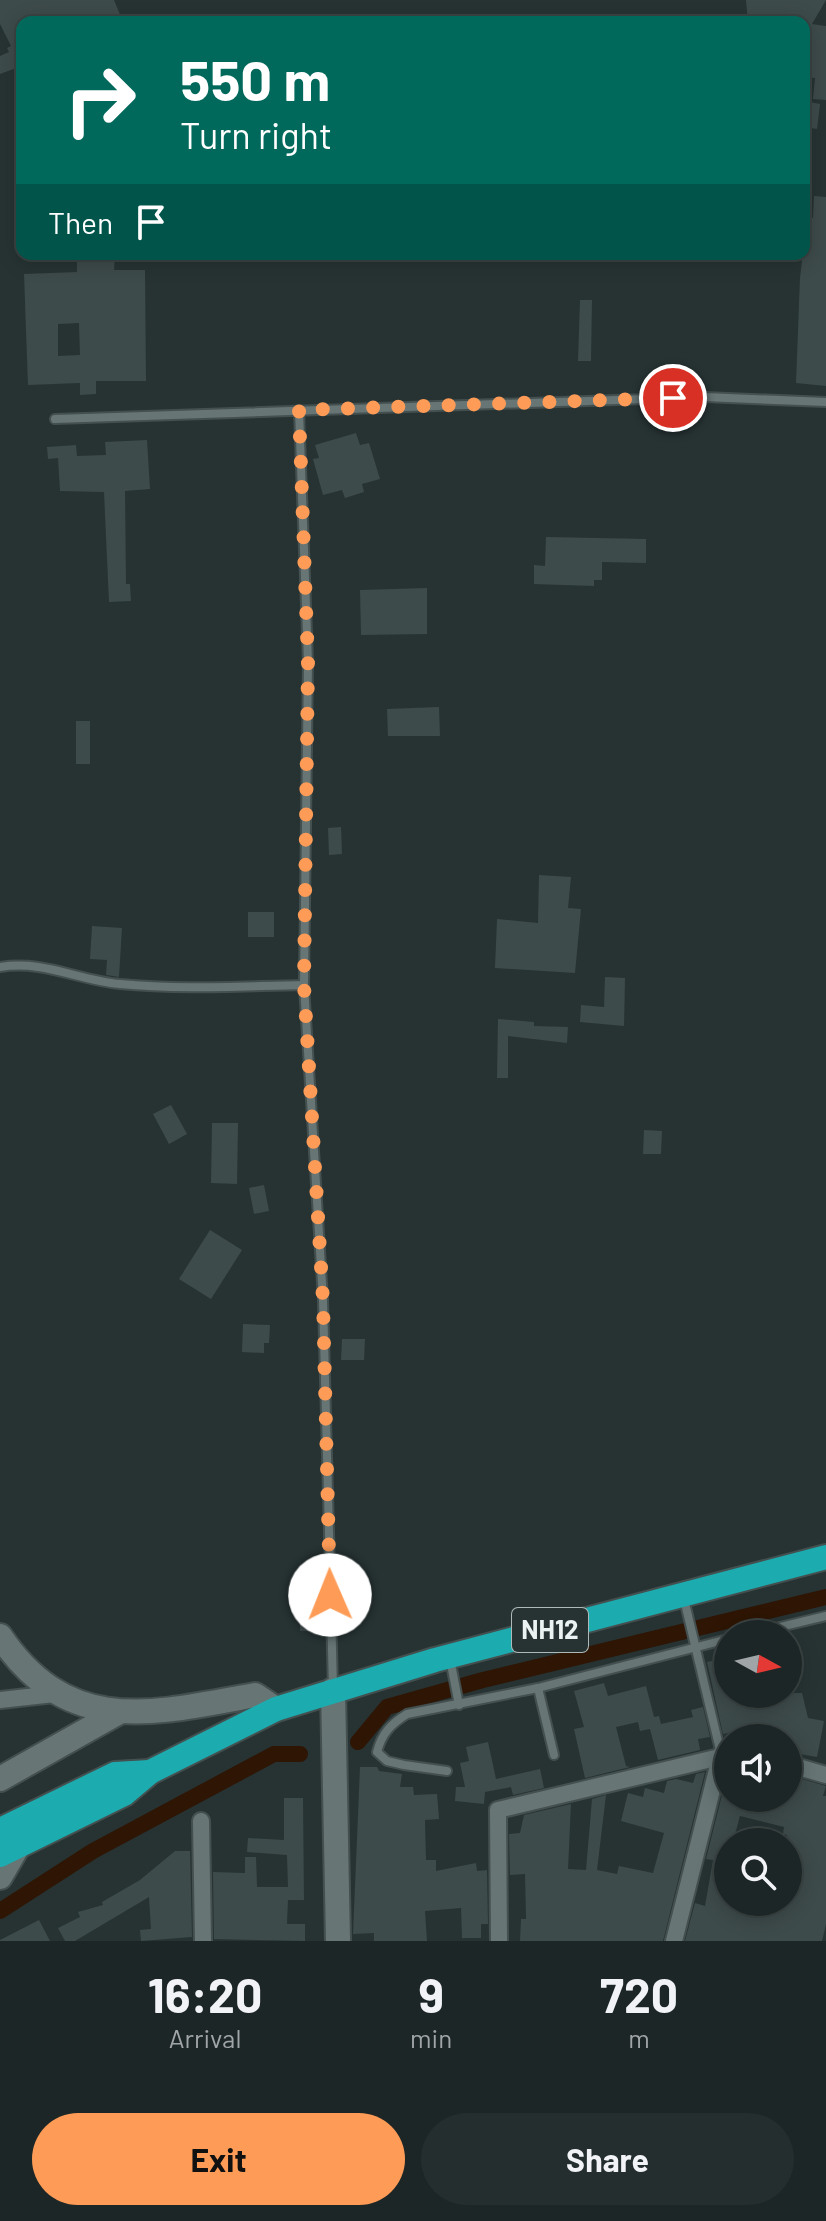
<!DOCTYPE html>
<style>
body{margin:0;font-family:Barlow,sans-serif;background:#252e2e;color:#f1f3f6;height:100vh;display:flex;flex-direction:column;font-size:30px;white-space:nowrap}
*{box-sizing:border-box;margin:0}
p{font-size:26px;color:#a0a5a7}
.icon{flex:none;width:44px;height:44px;fill:none;stroke:currentColor;stroke-width:2;stroke-linecap:round;stroke-linejoin:round}
.map{position:relative;height:1941px;overflow:hidden}
.panel{display:flex;flex-direction:column;background:#1d2626;flex:1}
.panel>*{flex:none}
.guide{position:absolute;left:16px;top:16px;width:794px;height:244px;border-radius:16px;box-shadow:0 4px 20px #0003,0 0 0 2px #3b4343;background:#00695c;color:#fff;overflow:hidden}
.needle{width:52px;rotate:98deg}
.buttons{position:absolute;left:714px;top:1620px;display:grid;gap:16px}
.buttons a{display:grid;place-items:center;width:88px;height:88px;border-radius:50%;background:#1d2626;box-shadow:0 4px 20px #0003,0 0 0 2px #3b4343;font-size:40px}
.pin{position:absolute;display:grid;place-items:center;width:68px;height:68px;color:#fff;margin:-34px;border:4px solid #fff;border-radius:50%;box-shadow:0 2px 8px #0007}
.me{position:absolute;width:88px;margin:-44px;rotate:359deg;stroke-linejoin:round;filter:drop-shadow(0 0 6px #0008)}
.turn{display:flex;align-items:center;gap:28px;height:168px;padding:0 32px;font-size:36px}
.turn .icon{width:104px;height:104px;stroke-width:2.5}
.turn b{display:block;font-size:56px;line-height:68px}
.then{display:flex;align-items:center;height:76px;padding:0 32px;background:#0003;gap:16px;font-size:30px}
.eta{display:flex;justify-content:space-evenly;align-items:center;height:136px;text-align:center}
.eta b{font-size:48px;font-weight:700;line-height:56px}
.primary-button{display:flex;gap:16px;margin-top:auto;padding:16px 32px}
.primary-button a{flex:1;height:92px;border-radius:48px;background:#fe9c57;color:#111;font-size:32px;font-weight:700;line-height:92px;text-align:center}
.primary-button a+a{background:#252e2e;color:#f1f3f6}
.map>svg:first-child{display:block}
</style>
<div class="map">
<svg width="826" height="1941" viewBox="0 0 826 1941">
<rect width="100%" height="100%" fill="#273333"/>
<g fill="none" stroke-linecap="round" stroke-linejoin="round">
<!-- canal -->
<g stroke="#2e1504" stroke-width="16">
<polyline points="358,1742 387,1707 483,1680 826,1597"/>
<polyline points="0,1911 93,1851 274,1754 300,1754"/>
</g>
</g>
<!-- building -->
<g fill="#3e4b4b" fill-rule="evenodd">
<polygon points="0,0 114,0 121,17 110,22 17,22 22,31 22,66 0,74 0,56 9,52 7,48 11,46 0,24"/>
<polygon points="746,0 826,0 812,24 826,26 826,100 813,99 815,78 804,77 804,22 748,22"/>
<polygon points="804,101 820,104 817,129 804,127"/>
<polygon points="814,196 826,197 826,386 796,383 800,278 807,218 813,218"/>
<path d="M103,254H115L114,270H145L146,381H96V394L80,395V383L28,385L24,274L77,272V258L103,257ZM79,323L80,355L58,356V324Z"/>
<polygon points="580,300 592,300 591,361 578,361"/>
<polygon points="356,433 360,445 369,443 380,479 362,484 364,492 345,498 342,490 323,495 313,459 319,458 315,445"/>
<polygon points="147,440 150,489 125,491 126,584 130,584 131,601 109,602 104,492 60,491 58,458 48,459 47,447 76,445 77,456 106,455 105,442"/>
<polygon points="546,537 646,539 646,563 602,562 602,580 594,580 594,586 534,584 534,565 545,566"/>
<polygon points="427,588 427,634 361,635 360,590"/>
<polygon points="439,707 440,736 388,736 387,709"/>
<rect x="76" y="721" width="14" height="43"/>
<polygon points="341,827 342,854 329,855 328,828"/>
<polygon points="539,875 571,877 568,908 581,909 575,973 495,968 497,919 538,923"/>
<rect x="248" y="912" width="26" height="25"/>
<polygon points="92,926 122,928 119,977 106,975 107,960 90,959"/>
<polygon points="605,977 625,978 624,1026 580,1022 581,1005 604,1007"/>
<polygon points="498,1019 534,1022 534,1026 568,1027 567,1043 508,1036 508,1078 497,1078"/>
<polygon points="171,1105 187,1134 169,1144 153,1114"/>
<polygon points="212,1123 238,1123 237,1184 211,1183"/>
<polygon points="644,1130 662,1131 661,1154 643,1154"/>
<polygon points="264,1185 269,1211 254,1214 249,1188"/>
<polygon points="210,1230 242,1250 211,1299 179,1279"/>
<polygon points="243,1324 270,1325 269,1343 264,1343 264,1353 242,1352"/>
<polygon points="342,1339 365,1339 364,1360 341,1360"/>
<polygon points="300,1602 324,1602 324,1622 318,1621 318,1631 300,1631"/>
<polygon points="726,1658 728,1694 802,1693 808,1718 824,1721 817,1757 788,1752 788,1738 729,1738 728,1733 723,1734 707,1662"/>
<polygon points="604,1683 608,1696 646,1686 654,1717 659,1716 661,1724 693,1717 691,1710 703,1707 710,1737 698,1739 700,1750 658,1760 650,1729 640,1731 638,1722 616,1727 626,1766 630,1767 585,1778 574,1729 584,1727 574,1691"/>
<polygon points="488,1742 496,1779 540,1769 544,1788 513,1795 511,1787 485,1792 484,1804 455,1801 456,1787 465,1787 460,1763 469,1761 466,1747"/>
<polygon points="360,1767 377,1767 379,1771 402,1774 400,1787 413,1787 414,1795 437,1794 439,1819 425,1820 426,1860 436,1860 436,1871 476,1863 477,1871 487,1870 488,1924 481,1924 481,1938 462,1938 461,1908 425,1911 427,1941 374,1941 374,1933 353,1934"/>
<polygon points="705,1772 663,1941 520,1941 521,1919 526,1919 525,1874 510,1875 509,1834 520,1833 524,1815 571,1804 568,1869 586,1870 592,1799 606,1795 597,1870 617,1874 619,1866 653,1873 664,1833 621,1821 628,1793 643,1797 645,1788 664,1793 667,1781 676,1779 693,1783 696,1774"/>
<path d="M727,1775L728,1798H788V1775L826,1786L823,1796H826V1924L822,1941H685L695,1903L705,1906L713,1860L706,1859ZM740,1816L784,1827L783,1834L787,1835L788,1842V1902H782L780,1909L753,1902H728V1877L722,1876L728,1842H733Z"/>
<polygon points="284,1798 303,1798 304,1900 288,1900 287,1924 305,1924 305,1941 214,1939 213,1872 245,1873 245,1857 256,1857 257,1887 288,1887 287,1855 247,1852 248,1838 284,1840"/>
<polygon points="175,1851 190,1851 192,1937 141,1941 140,1930 151,1929 149,1897 75,1941 65,1941 58,1928 80,1917 78,1912 103,1905 102,1902 140,1880"/>
<polygon points="39,1920 50,1941 0,1941 0,1940"/>
</g>
<g fill="none" stroke-linecap="round" stroke-linejoin="round">
<!-- lane casing -->
<g stroke="#444f4f" stroke-width="12">
<g id="lane">
<polyline points="299,410 308,662 304,985 323,1300 333,1688"/>
<polyline points="55,419 704,397 826,402"/>
<path d="M0,967C44,960 77,980 120,984C181,990 243,986 304,985"/>
<polyline points="684,1599 721,1754"/>
<polyline points="751,1634 826,1616"/>
<polyline points="450,1659 459,1705"/>
<polyline points="538,1688 554,1755"/>
<path d="M447,1771L404,1765L387,1761L377,1752C382,1733 391,1724 407,1714L538,1688L728,1639"/>
</g>
</g>
<!-- street casing -->
<g stroke="#444f4f" stroke-width="20">
<g id="street">
<polyline points="0,1700 54,1694"/>
<polyline points="788,1764 826,1775"/>
<polyline points="201,1821 203,1941"/>
<polyline points="499,1941 498,1810 728,1755"/>
<polyline points="674,1941 721,1754"/>
</g>
</g>
<!-- secondary casing -->
<g stroke="#444f4f" stroke-width="28">
<g id="secondary">
<path d="M0,1636C68,1737 152,1714 255,1695L276,1709"/>
<polyline points="333,1690 338,1941"/>
<polyline points="0,1779 119,1712"/>
<polyline points="0,1877 18,1846"/>
</g>
</g>
<!-- highway casing -->
<g stroke="#444f4f" stroke-width="28">
<g id="highway">
<polyline points="0,1830 115,1774 150,1772"/>
<polyline points="0,1855 124,1794 150,1772 276,1709 435,1660 826,1557"/>
</g>
</g>
<!-- lane -->
<use href="#lane" stroke="#677575" stroke-width="8"/>
<!-- street -->
<use href="#street" stroke="#677575" stroke-width="16"/>
<!-- secondary -->
<use href="#secondary" stroke="#677575" stroke-width="24"/>
<!-- highway -->
<use href="#highway" stroke="#1cacaf" stroke-width="24"/>
</g>
<g fill="none" stroke-linecap="round" stroke-linejoin="round">
<!-- route -->
<polyline stroke="#fe9c57" stroke-width="14" stroke-dasharray="0 25.2" points="330,1595 323,1300 304,985 308,662 299,410 673,398"/>
</g>
<g text-anchor="middle" stroke-width="8" stroke-linejoin="round" paint-order="stroke">
<!-- shield labels -->
<rect fill="#273333" stroke="#b0b9b9" stroke-width="2" x="512" y="1608" width="76" height="44" rx="6"/>
<g font-size="26" font-weight="bold" fill="#eaf2f2">
<text x="550" y="1639">NH12</text>
</g>
</g>
</svg>
<div class="buttons">
<a><svg class="needle" viewBox="-14 -14 28 28"><path d="M0-13l5 13h-10z" fill="#e53935"/><path d="M0 13l5-13h-10z" fill="#a0a5a7"/></svg></a>
<a><svg class="icon" aria-label="sound" viewBox="0 0 24 24"><path d="M4 9h4l5-4v14l-5-4H4zM17 9q2 3 0 6"/></svg></a>
<a><svg class="icon" aria-label="search" viewBox="0 0 24 24"><circle cx="10" cy="10" r="6"/><path d="M15 15l6 6"/></svg></a>
</div>
<div class="pin" style="left:673px;top:398px;background:#d93025"><svg class="icon" aria-label="arrive" viewBox="0 0 24 24"><path d="M6 21V4h12l-3 4 3 4H6"/></svg></div>
<svg class="me" style="left:330px;top:1595px" viewBox="-20 -20 40 40"><circle r="19" fill="#fff"/><path d="M0-13L10 11 0 6-10 11z" fill="#fe9c57"/></svg>
<div class="guide">
<div class="turn"><svg class="icon" aria-label="right" viewBox="0 0 24 24"><path d="M7 20v-9h11M14 6l5 5-5 5"/></svg><div><b>550 m</b>Turn right</div></div>
<div class="then">Then<svg class="icon" aria-label="arrive" viewBox="0 0 24 24"><path d="M6 21V4h12l-3 4 3 4H6"/></svg></div>
</div>
</div>
<section class="panel">
<div class="eta">
<div><b>16:20</b><p>Arrival</p></div>
<div><b>9</b><p>min</p></div>
<div><b>720</b><p>m</p></div>
</div>
<div class="primary-button"><a>Exit</a><a>Share</a></div>
</section>
